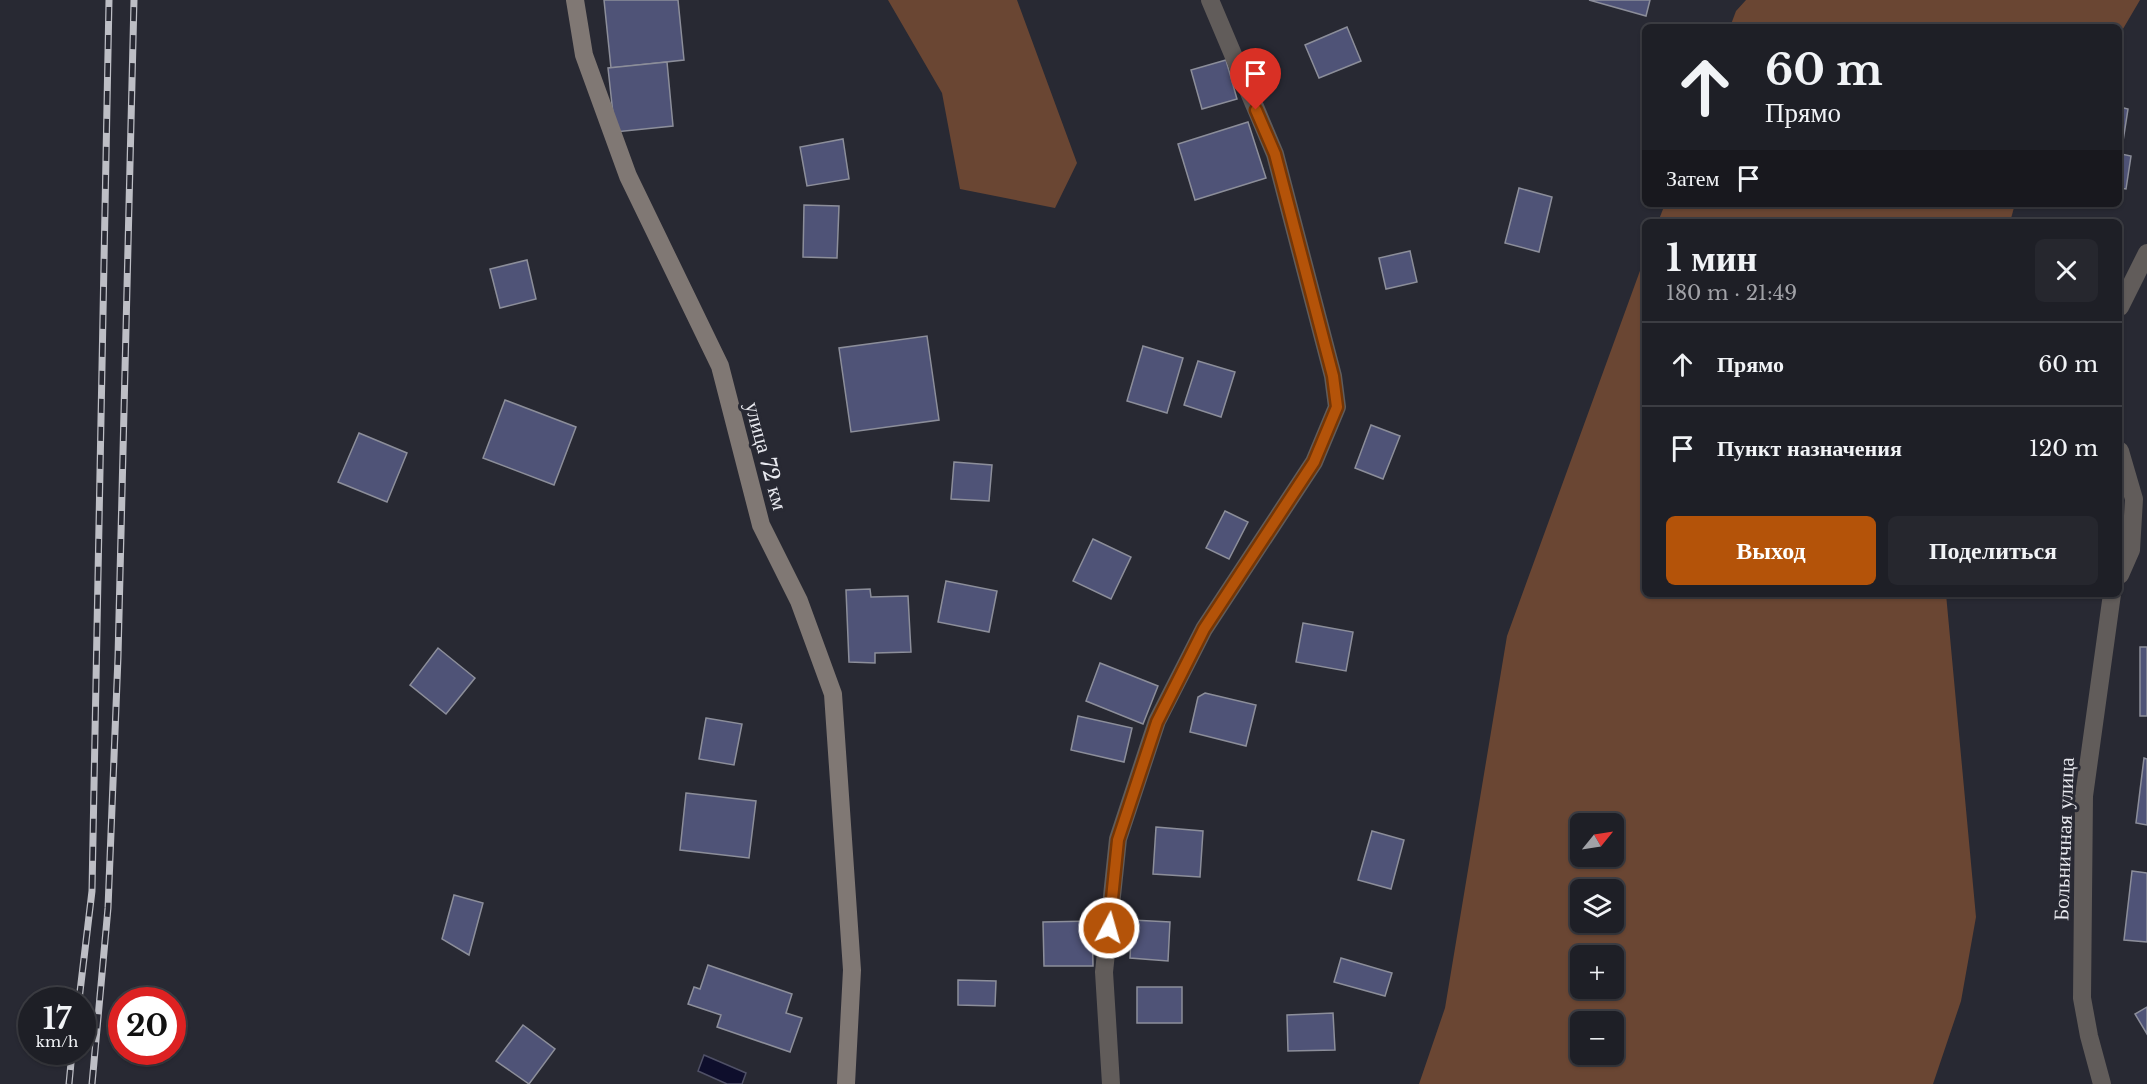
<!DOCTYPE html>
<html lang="ru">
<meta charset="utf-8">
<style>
body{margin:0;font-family:"Libre Baskerville",serif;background:#26272e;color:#f1f3f6;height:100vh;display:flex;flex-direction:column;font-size:22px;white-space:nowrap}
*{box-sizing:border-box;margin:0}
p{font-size:20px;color:#a1a2a7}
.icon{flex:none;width:33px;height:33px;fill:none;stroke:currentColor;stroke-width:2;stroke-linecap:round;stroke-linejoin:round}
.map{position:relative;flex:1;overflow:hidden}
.sheet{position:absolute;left:1642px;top:219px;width:480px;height:378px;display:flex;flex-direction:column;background:#1e1f26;border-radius:9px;box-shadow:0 2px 4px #0004,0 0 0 2px #3c3d43}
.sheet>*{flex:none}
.top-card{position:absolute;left:1642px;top:24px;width:480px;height:183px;border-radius:9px;box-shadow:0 2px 4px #0004,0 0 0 2px #3c3d43;background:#1e1f26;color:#f1f3f6;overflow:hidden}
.needle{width:39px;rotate:60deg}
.buttons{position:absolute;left:1570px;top:813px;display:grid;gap:12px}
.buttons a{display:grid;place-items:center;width:54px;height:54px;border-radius:9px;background:#1e1f26;box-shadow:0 2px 4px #0004,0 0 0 2px #3c3d43;font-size:30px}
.speed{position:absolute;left:18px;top:987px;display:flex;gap:12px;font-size:30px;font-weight:700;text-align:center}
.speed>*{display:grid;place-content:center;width:78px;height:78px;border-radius:50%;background:#1e1f26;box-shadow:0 2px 4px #0004,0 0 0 2px #3c3d43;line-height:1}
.speed small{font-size:15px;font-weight:400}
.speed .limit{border:9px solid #d22;background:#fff;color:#111}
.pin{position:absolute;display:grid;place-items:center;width:51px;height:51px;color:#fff;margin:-62px -26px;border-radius:50% 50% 50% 0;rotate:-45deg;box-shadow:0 0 6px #0007}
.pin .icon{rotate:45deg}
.me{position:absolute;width:66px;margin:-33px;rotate:6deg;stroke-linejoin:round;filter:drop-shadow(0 0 4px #0008)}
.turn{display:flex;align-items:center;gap:21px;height:126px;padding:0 24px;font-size:27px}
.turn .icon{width:78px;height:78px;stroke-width:2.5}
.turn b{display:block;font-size:42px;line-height:51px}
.then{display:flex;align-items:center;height:57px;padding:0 24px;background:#0003;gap:12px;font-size:22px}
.round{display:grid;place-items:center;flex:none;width:63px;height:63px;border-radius:9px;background:#26272e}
.head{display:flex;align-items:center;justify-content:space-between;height:102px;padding:0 24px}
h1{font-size:36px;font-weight:700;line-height:45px}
.button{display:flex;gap:12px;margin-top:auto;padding:12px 24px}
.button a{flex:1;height:69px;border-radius:9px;background:#b45309;color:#fff;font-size:24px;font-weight:700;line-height:69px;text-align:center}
.button a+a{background:#26272e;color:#f1f3f6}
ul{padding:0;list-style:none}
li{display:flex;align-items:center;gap:18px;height:84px;padding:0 24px;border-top:2px solid #3c3d43}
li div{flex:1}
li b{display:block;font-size:22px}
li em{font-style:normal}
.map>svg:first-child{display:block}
</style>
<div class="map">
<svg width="2147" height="1084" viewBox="0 0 2147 1084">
<rect width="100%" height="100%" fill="#282933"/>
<!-- forest -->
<g fill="#6a4633" fill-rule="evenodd">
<polygon points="888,0 1017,0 1077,163 1055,208 960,189 942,93"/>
<polygon points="1746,0 2140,0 2120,34 2120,27 1730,27 1736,11"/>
<polygon points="1665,204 2015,204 2010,222 1658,222"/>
<path d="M1645,257L1646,594H1946L1976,917L1961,1001L1933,1084H1419L1445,1008L1507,636ZM1581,824H1614V856H1581ZM1581,890H1614V922H1581ZM1581,956H1614V988H1581ZM1581,1022H1614V1054H1581Z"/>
</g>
<!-- water -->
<polygon fill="#0e0e2c" stroke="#4f5066" stroke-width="1.5" points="704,1055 746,1073 742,1084 727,1084 698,1071"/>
<!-- building -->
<g fill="#4f5377" stroke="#8c8e9a" stroke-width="1.5">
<polygon points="604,0 678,0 684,60 611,68"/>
<polygon points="1589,0 1650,0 1646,16"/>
<polygon points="1347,27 1361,61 1319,78 1305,45"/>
<polygon points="1226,60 1237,99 1202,109 1191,70"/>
<polygon points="667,62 673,126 615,132 608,68"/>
<polygon points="2120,107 2128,109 2121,154 2131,156 2126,189 2120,188"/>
<polygon points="1248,122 1266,178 1195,200 1178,144"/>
<polygon points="843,139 849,179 807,186 800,147"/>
<polygon points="1519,188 1552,197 1539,252 1505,243"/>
<polygon points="804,205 839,206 837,258 803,257"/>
<polygon points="1410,251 1417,282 1386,289 1379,258"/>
<polygon points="527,260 536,299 500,308 490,269"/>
<polygon points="927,336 939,420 851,432 839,348"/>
<polygon points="1143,346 1183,358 1167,413 1127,401"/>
<polygon points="1198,361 1235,372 1221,417 1184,405"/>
<polygon points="505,400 576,427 554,485 483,458"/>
<polygon points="1371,425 1400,436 1383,479 1355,468"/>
<polygon points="359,433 407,453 387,502 338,482"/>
<polygon points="954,462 992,465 989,501 951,499"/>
<polygon points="1225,511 1248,522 1229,559 1206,548"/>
<polygon points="1093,539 1131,557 1111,599 1073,581"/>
<polygon points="946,581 997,591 989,632 938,622"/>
<polygon points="870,589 871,597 908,596 911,652 875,653 875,663 849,662 846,590"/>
<polygon points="1303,623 1353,632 1346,671 1296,662"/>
<rect x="2140" y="647" width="7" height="69"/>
<polygon points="438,648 475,678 446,714 410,685"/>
<polygon points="1100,663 1158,686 1143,724 1086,701"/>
<polygon points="1205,693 1256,705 1246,746 1190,732 1198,697"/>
<polygon points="1078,716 1132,728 1124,762 1071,750"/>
<polygon points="706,718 742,724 734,765 699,759"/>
<polygon points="2144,758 2147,759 2147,825 2136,823"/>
<polygon points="686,793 756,801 749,858 680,850"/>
<polygon points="1156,827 1203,831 1200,877 1153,874"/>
<polygon points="1372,831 1404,840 1391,889 1358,880"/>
<polygon points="2132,871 2147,873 2147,942 2124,940"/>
<polygon points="454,895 483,903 469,955 442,939"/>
<polygon points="1132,920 1170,922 1168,961 1130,958"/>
<polygon points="1092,921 1093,966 1044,966 1043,922"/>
<polygon points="1341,958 1392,973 1385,996 1334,982"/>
<polygon points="708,965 792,994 786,1013 802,1018 790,1052 717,1027 721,1015 688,1004 694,987 700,989"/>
<polygon points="958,980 996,981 995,1006 958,1005"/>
<rect x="1137" y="987" width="45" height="36"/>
<polygon points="2147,1007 2147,1034 2135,1014"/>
<polygon points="1333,1013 1335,1050 1288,1051 1287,1015"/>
<polygon points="523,1025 555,1049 529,1084 496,1061"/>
</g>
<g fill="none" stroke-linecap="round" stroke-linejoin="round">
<!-- lane -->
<polyline stroke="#615c5a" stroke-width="18" points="1111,1084 1104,972 1118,839 1157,721 1204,629 1314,462 1337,407 1333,376 1275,154 1210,0"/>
<!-- street -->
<g stroke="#615c5a" stroke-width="18">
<polyline points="2120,307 2147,253"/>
<polyline points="2120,451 2134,499 2131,550 2120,575"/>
<polyline points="2102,1084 2089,1036 2082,998 2084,796 2112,594"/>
</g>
<!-- secondary -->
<polyline stroke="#807874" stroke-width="18" points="575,0 584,55 628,176 720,366 761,525 799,601 833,694 852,970 846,1084"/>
<!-- rail casing -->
<g stroke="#bdbec5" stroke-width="7">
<g id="rail">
<polyline points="79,1000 92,891 109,0"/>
<polyline points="69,1084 72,1052"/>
<polyline points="92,1084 108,908 118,657 134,0"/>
</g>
</g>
<!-- rail -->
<use href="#rail" stroke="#282933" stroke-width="4.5" stroke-dasharray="14" stroke-linecap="butt"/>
</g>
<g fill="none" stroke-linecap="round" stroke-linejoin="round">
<!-- route casing -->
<g stroke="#753606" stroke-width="15">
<polyline id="route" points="1109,928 1118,840 1157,722 1204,629 1314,462 1337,407 1333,376 1275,154 1256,110"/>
</g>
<!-- route -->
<use href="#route" stroke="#b45309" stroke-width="10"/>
</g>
<g text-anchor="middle" stroke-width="6" stroke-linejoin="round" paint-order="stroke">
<!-- street labels -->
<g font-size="21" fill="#e8e9ef" stroke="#282933">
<text transform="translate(766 456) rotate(75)" y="7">улица 72 км</text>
<text transform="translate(2064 839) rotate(-88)" y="7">Больничная улица</text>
</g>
</g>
</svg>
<div class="buttons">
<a><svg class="needle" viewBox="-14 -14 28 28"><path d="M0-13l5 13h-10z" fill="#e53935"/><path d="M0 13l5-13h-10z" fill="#a1a2a7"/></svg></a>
<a><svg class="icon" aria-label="layers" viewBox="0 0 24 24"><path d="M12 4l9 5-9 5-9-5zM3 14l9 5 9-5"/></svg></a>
<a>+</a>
<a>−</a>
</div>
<div class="speed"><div>17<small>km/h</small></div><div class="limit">20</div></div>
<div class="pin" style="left:1256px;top:110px;background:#d93025"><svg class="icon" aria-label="arrive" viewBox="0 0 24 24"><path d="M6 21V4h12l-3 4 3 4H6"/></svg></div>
<svg class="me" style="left:1109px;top:928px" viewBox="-20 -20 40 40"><circle r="17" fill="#b45309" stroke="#fff" stroke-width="3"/><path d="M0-11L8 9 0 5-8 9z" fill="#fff"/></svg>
<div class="top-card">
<div class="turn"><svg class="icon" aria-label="ahead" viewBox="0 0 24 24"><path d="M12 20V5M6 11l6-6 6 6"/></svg><div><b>60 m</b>Прямо</div></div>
<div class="then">Затем<svg class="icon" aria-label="arrive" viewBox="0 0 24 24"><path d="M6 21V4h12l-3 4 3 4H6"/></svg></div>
</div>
<section class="sheet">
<div class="head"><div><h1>1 мин</h1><p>180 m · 21:49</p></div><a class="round"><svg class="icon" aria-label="close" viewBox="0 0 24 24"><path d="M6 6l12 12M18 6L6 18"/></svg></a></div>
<ul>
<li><svg class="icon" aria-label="ahead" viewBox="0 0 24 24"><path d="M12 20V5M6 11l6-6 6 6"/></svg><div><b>Прямо</b></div><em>60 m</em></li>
<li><svg class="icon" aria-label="arrive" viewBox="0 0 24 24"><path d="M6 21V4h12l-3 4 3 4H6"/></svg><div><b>Пункт назначения</b></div><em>120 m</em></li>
</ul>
<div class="button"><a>Выход</a><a>Поделиться</a></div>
</section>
</div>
